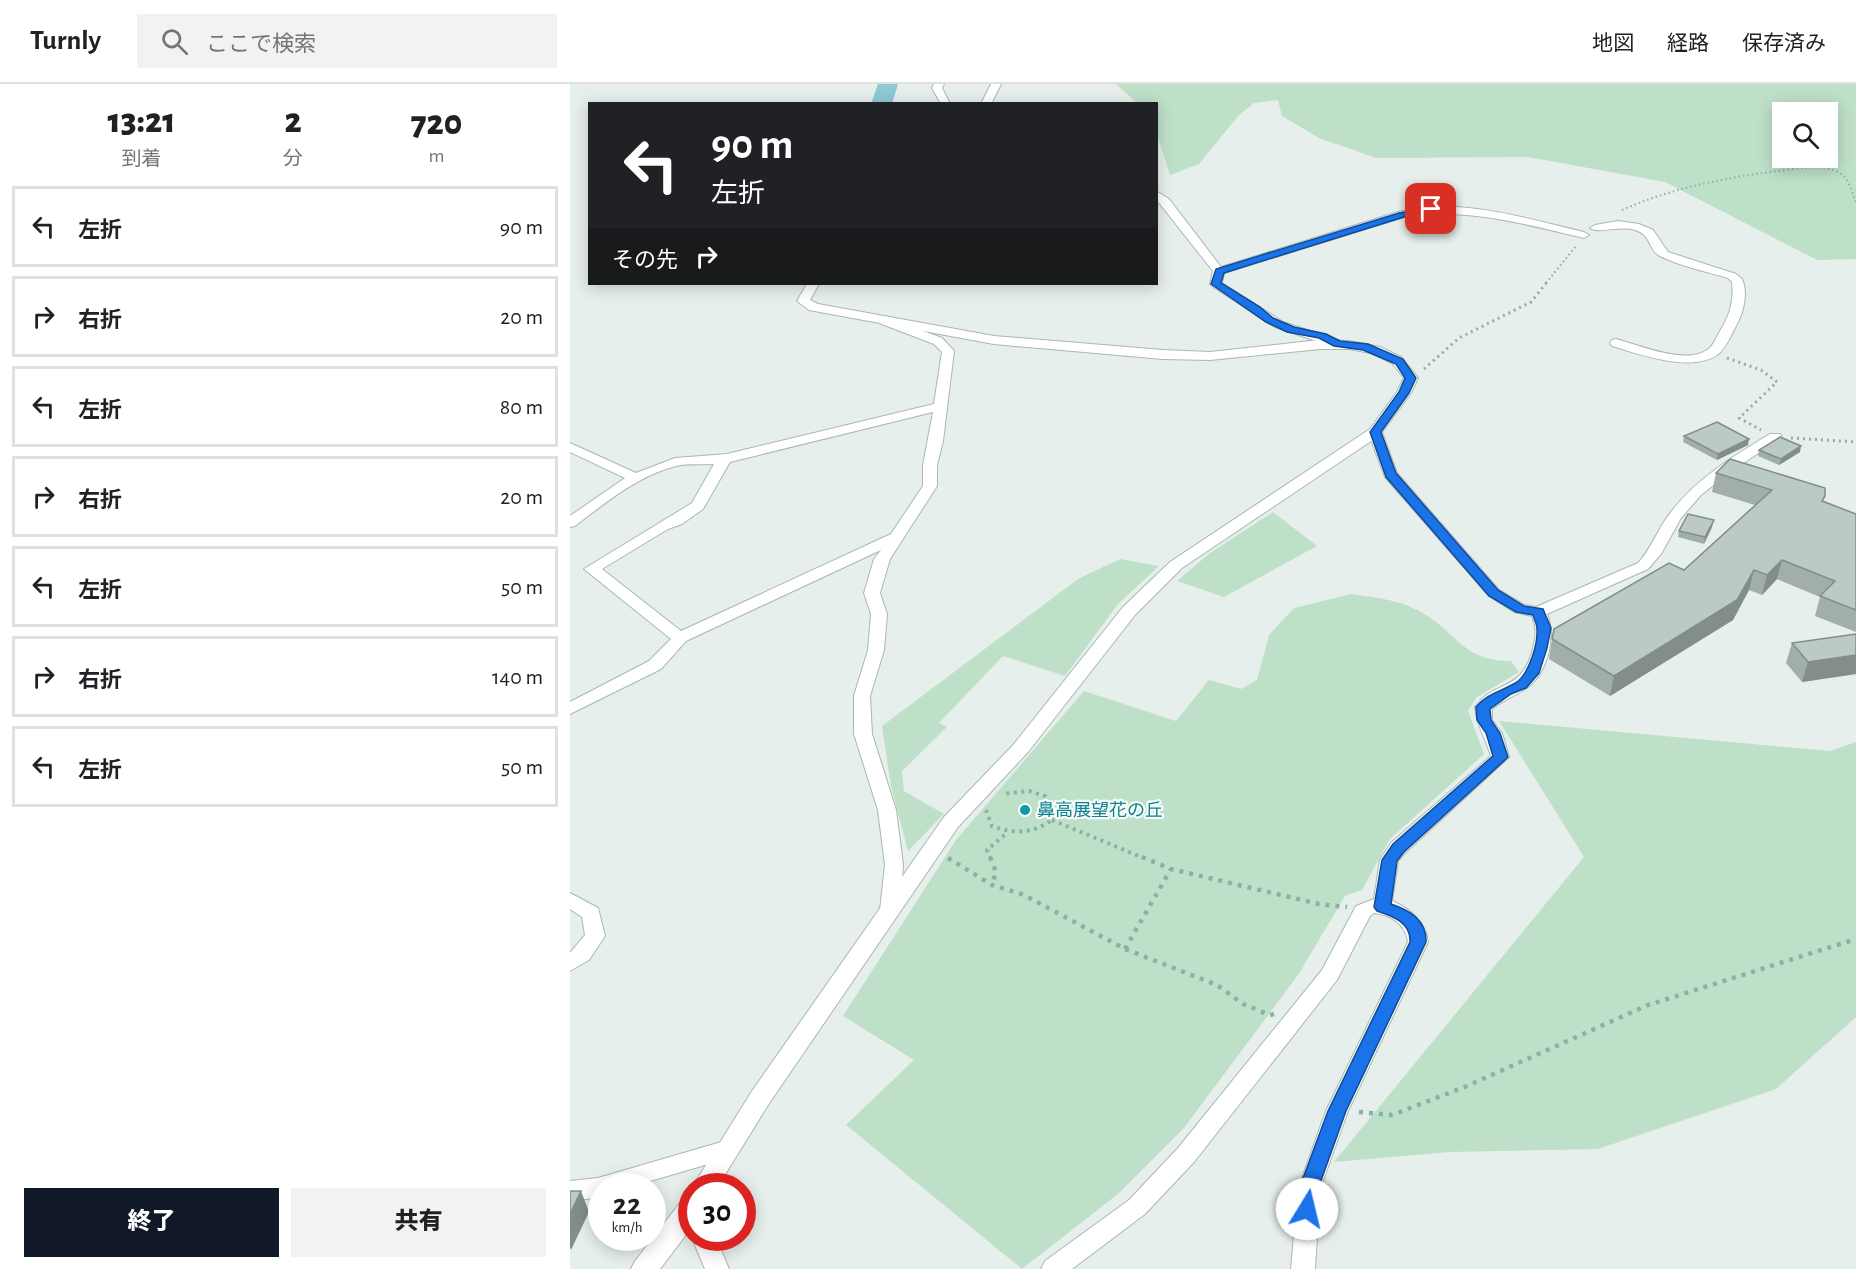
<!DOCTYPE html>
<html lang="ja">
<meta charset="utf-8">
<style>
body{margin:0;font-family:"Alegreya Sans","Noto Sans JP",sans-serif;background:#f2f2f2;color:#202124;height:100vh;display:flex;flex-direction:column;font-size:22px;white-space:nowrap}
*{box-sizing:border-box;margin:0}
p{font-size:20px;color:#757577}
.icon{flex:none;width:33px;height:33px;fill:none;stroke:currentColor;stroke-width:2;stroke-linecap:round;stroke-linejoin:round}
.map{position:relative;flex:1;overflow:hidden}
.panel{display:flex;flex-direction:column;background:#fff;width:570px}
.panel>*{flex:none}
.top-card{position:absolute;left:18px;top:18px;width:570px;height:183px;border-radius:0px;box-shadow:0 3px 15px #0003;background:#202124;color:#fff;overflow:hidden}
.controls{position:absolute;left:1202px;top:18px;display:grid;gap:12px}
.controls a{display:grid;place-items:center;width:66px;height:66px;border-radius:0px;background:#fff;box-shadow:0 3px 15px #0003;font-size:30px}
.speed{position:absolute;left:18px;top:1089px;display:flex;gap:12px;font-size:30px;font-weight:700;text-align:center}
.speed>*{display:grid;place-content:center;width:78px;height:78px;border-radius:50%;background:#fff;box-shadow:0 3px 15px #0003;line-height:1}
.speed small{font-size:15px;font-weight:400}
.speed .limit{border:9px solid #d22;background:#fff;color:#111}
.pin{position:absolute;display:grid;place-items:center;width:51px;height:51px;color:#fff;margin:-26px;border-radius:12px;box-shadow:0 3px 9px #0006}
.me{position:absolute;width:66px;margin:-33px;rotate:9deg;stroke-linejoin:round;filter:drop-shadow(0 0 4px #0008)}
.turn{display:flex;align-items:center;gap:21px;height:126px;padding:0 24px;font-size:27px}
.turn .icon{width:78px;height:78px;stroke-width:2.5}
.turn b{display:block;font-size:42px;line-height:51px}
.then{display:flex;align-items:center;height:57px;padding:0 24px;background:#0003;gap:12px;font-size:22px}
.eta{display:flex;justify-content:space-evenly;align-items:center;height:102px;text-align:center}
.eta b{font-size:36px;font-weight:800;line-height:42px}
.primary-button{display:flex;gap:12px;margin-top:auto;padding:12px 24px}
.primary-button a{flex:1;height:69px;border-radius:0px;background:#111827;color:#fff;font-size:24px;font-weight:800;line-height:69px;text-align:center}
.primary-button a+a{background:#f2f2f2;color:#202124}
ul{padding:0;list-style:none}
li{display:flex;align-items:center;gap:18px;height:81px;margin:0 12px 9px;padding:0 12px;border:3px solid #e0e0e0;border-radius:0px}
li div{flex:1}
li b{display:block;font-size:22px}
li em{font-style:normal}
header{display:flex;align-items:center;gap:36px;box-sizing:border-box;height:84px;padding:0 30px;background:#fff;border-bottom:2px solid #e0e0e0}
header strong{font-size:28px}
nav{display:flex;gap:33px;margin-inline-start:auto;font-size:21px}
.search{width:420px;height:54px;background:#f2f2f2;display:flex;align-items:center;gap:15px;box-sizing:border-box;padding:0 21px;border-radius:0px;color:#757577;font-size:22px}
main{display:flex;flex:1;min-height:0}
.map>svg:first-child{display:block}
</style>
<header>
<strong>Turnly</strong>
<div class="search"><svg class="icon" aria-label="search" viewBox="0 0 24 24"><circle cx="10" cy="10" r="6"/><path d="M15 15l6 6"/></svg>ここで検索</div>
<nav><a>地図</a><a>経路</a><a>保存済み</a></nav>
</header>
<main>
<section class="panel">
<div class="eta">
<div><b>13:21</b><p>到着</p></div>
<div><b>2</b><p>分</p></div>
<div><b>720</b><p>m</p></div>
</div>
<ul>
<li><svg class="icon" aria-label="left" viewBox="0 0 24 24"><path d="M17 20v-9H6M10 6l-5 5 5 5"/></svg><div><b>左折</b></div><em>90 m</em></li>
<li><svg class="icon" aria-label="right" viewBox="0 0 24 24"><path d="M7 20v-9h11M14 6l5 5-5 5"/></svg><div><b>右折</b></div><em>20 m</em></li>
<li><svg class="icon" aria-label="left" viewBox="0 0 24 24"><path d="M17 20v-9H6M10 6l-5 5 5 5"/></svg><div><b>左折</b></div><em>80 m</em></li>
<li><svg class="icon" aria-label="right" viewBox="0 0 24 24"><path d="M7 20v-9h11M14 6l5 5-5 5"/></svg><div><b>右折</b></div><em>20 m</em></li>
<li><svg class="icon" aria-label="left" viewBox="0 0 24 24"><path d="M17 20v-9H6M10 6l-5 5 5 5"/></svg><div><b>左折</b></div><em>50 m</em></li>
<li><svg class="icon" aria-label="right" viewBox="0 0 24 24"><path d="M7 20v-9h11M14 6l5 5-5 5"/></svg><div><b>右折</b></div><em>140 m</em></li>
<li><svg class="icon" aria-label="left" viewBox="0 0 24 24"><path d="M17 20v-9H6M10 6l-5 5 5 5"/></svg><div><b>左折</b></div><em>50 m</em></li>
</ul>
<div class="primary-button"><a>終了</a><a>共有</a></div>
</section>
<div class="map">
<svg width="1286" height="1185" viewBox="0 0 1286 1185">
<rect width="100%" height="100%" fill="#e6efeb"/>
<!-- green -->
<g fill="#bfe0c8" fill-rule="evenodd">
<path d="M546,0H1286V175L1247,176L1095,98L958,73L806,74L749,54L712,32L708,16L684,19L668,32L629,80L600,91L587,50L586,20L567,19ZM1257,28V74H1212V28Z"/>
<polygon points="703,428 747,462 654,513 607,497 640,469"/>
<polygon points="550,475 589,482 548,520 495,592 433,572 369,639 377,643 332,687 334,707 374,730 338,767 321,702 312,642 508,495"/>
<path d="M781,510C802,513 825,515 845,525C886,544 889,577 941,577L949,588L907,613L898,627L914,670L820,755L792,806L775,812L728,891L614,1044L548,1110L452,1185L276,1041L344,976L273,932L386,756L514,607L606,637L639,596L671,605L687,596L699,551L724,524Z"/>
<polygon points="929,637 1260,667 1286,658 1286,933 1206,1005 1028,1065 880,1068 764,1078 1014,773"/>
</g>
<g fill="none" stroke-linecap="round" stroke-linejoin="round">
<!-- river -->
<polygon fill="#8ec9d4" fill-rule="evenodd" points="308,0 328,0 322,20 301,20"/>
<!-- minor casing -->
<g stroke="#a8b8b2" stroke-width="2">
<g id="minor">
<polygon points="364,0 374,0 372,4 380,20 371,20 362,4"/>
<path d="M586,107L599,115L651,183L828,128C891,113 953,134 1014,148L1019,151L1014,154C954,140 896,123 834,133L654,189L652,199L713,238L771,257L773,260L767,264L705,243L642,202L640,200L643,187L586,115Z"/>
<path d="M1048,137L1069,140L1083,146L1098,168L1166,190L1172,195C1178,208 1174,227 1167,240C1162,249 1156,265 1147,271C1121,289 1068,270 1042,262L1040,259L1042,256L1046,255C1069,261 1115,281 1137,266C1144,262 1146,253 1150,247C1160,231 1164,217 1162,198L1158,194C1138,188 1109,182 1090,172C1078,166 1082,151 1065,146C1052,141 1028,150 1020,144L1025,141Z"/>
<path d="M313,232L372,254L384,267L373,357L367,381V402L320,475L310,509L317,530L314,566L300,612L302,650L326,726L333,781L330,826L327,831L320,833L313,831L310,826L315,781L308,726L284,650V612L298,566L301,530L294,509L304,475L311,466L116,557L91,585L0,630V618L79,577L101,555L14,485L122,419L144,380C132,381 119,379 106,382C69,391 35,419 5,442L0,443V432L55,394L0,368V359L66,389L105,374L157,370L364,320L372,268L364,260L309,239V233ZM363,328L353,381V402L321,450L111,547L32,485L98,445L112,440L133,425L160,378Z"/>
<path d="M805,344L812,348L827,389L929,506L955,521L966,523L1068,479C1082,464 1088,444 1101,428C1127,394 1164,372 1200,350H1210L1212,353L1156,391L1131,411L1111,434L1091,470L1078,485L977,530C986,552 978,588 958,603C947,611 933,616 922,625V636L932,649L939,673L835,769L828,777L822,817C841,825 855,838 858,858L778,1027L750,1105L745,1185H721L728,1105L756,1027L838,858C836,840 821,831 804,829L800,832L767,896L624,1078L575,1130L502,1185H471L475,1177L559,1116L608,1064L752,886L786,822L804,815L810,776L821,759L921,672C916,655 906,640 905,623C924,595 952,610 963,564C966,552 967,543 962,532L944,528L919,512L815,393L798,348Z"/>
<polygon points="0,809 28,824 35,852 19,876 0,887 0,869 15,851 12,833 0,825"/>
<polygon points="158,1056 166,1058 169,1065 166,1072 63,1102 32,1102 32,1113 0,1117 0,1097 28,1094"/>
<polygon points="122,1154 146,1154 159,1185 135,1185"/>
</g>
</g>
<!-- tertiary casing -->
<g stroke="#a8b8b2" stroke-width="2">
<g id="tertiary">
<polygon points="421,0 431,0 421,20 411,20"/>
<polygon points="237,200 249,200 240,216 248,220 424,252 593,266 640,268 750,256 779,257 810,263 831,273 848,294 841,309 810,351 612,484 565,531 458,668 388,743 198,1021 148,1102 123,1102 182,1007 374,733 444,660 553,523 600,478 800,345 827,308 834,294 822,279 801,269 779,265 750,265 640,276 593,275 424,260 239,226 227,217"/>
<polygon points="122,1112 122,1143 90,1185 61,1185 65,1177 113,1115"/>
</g>
</g>
<!-- path-far3 -->
<g stroke="#86b3a5" stroke-width="2" stroke-dasharray="1.5 3" stroke-linecap="butt">
<path d="M1052,126C1102,104 1154,94 1208,87C1227,85 1250,79 1268,88C1279,93 1282,108 1286,119"/>
<polyline points="976,199 1006,162"/>
</g>
<!-- path-far2 -->
<g stroke="#86b3a5" stroke-width="3" stroke-dasharray="2 4" stroke-linecap="butt">
<polyline points="1157,274 1191,286 1207,298 1169,334 1191,346"/>
<polyline points="854,285 889,254 961,218 977,198"/>
<polyline points="1221,354 1286,358"/>
</g>
<!-- path-far1 -->
<g stroke="#86b3a5" stroke-width="4" stroke-dasharray="3 4.5" stroke-linecap="butt">
<path d="M416,726L422,742C444,750 462,750 482,736V725L475,712L459,707L432,710"/>
<polyline points="482,736 576,775"/>
<polyline points="421,775 417,766 438,748"/>
</g>
<!-- path -->
<g stroke="#86b3a5" stroke-width="4.5" stroke-dasharray="4 6" stroke-linecap="butt">
<polyline points="420,773 426,788 422,801"/>
<polyline points="572,773 601,785 749,820 777,823"/>
<polyline points="378,774 422,801 454,811 555,865 647,901 673,920 700,931 704,930"/>
<polyline points="555,865 601,785"/>
<polyline points="789,1028 822,1031 897,1002 1078,921 1286,855"/>
</g>
<!-- minor -->
<use href="#minor" fill="#fff" fill-rule="evenodd"/>
<!-- tertiary -->
<use href="#tertiary" fill="#fff" fill-rule="evenodd"/>
</g>
<!-- wall -->
<g fill="#a1aea9">
<polygon points="1114,352 1178,361 1147,376 1113,358"/>
<polygon points="1189,366 1230,368 1209,381 1188,372"/>
<polygon points="1146,389 1254,417 1286,430 1286,548 1245,532 1250,513 1207,495 1192,511 1179,506 1163,536 1040,612 979,575 982,555 1114,486 1185,421 1142,408"/>
<polygon points="1142,443 1134,460 1108,453 1109,447"/>
<polygon points="1286,550 1286,590 1232,598 1216,579 1222,559"/>
</g>
<!-- shaded-wall -->
<g fill="#838d89">
<polygon points="1179,355 1178,361 1147,376 1148,370"/>
<polygon points="1231,362 1230,368 1209,381 1211,375"/>
<polygon points="1144,436 1142,443 1134,460 1135,453"/>
<polygon points="1212,476 1207,495 1192,511 1197,491"/>
<polygon points="1184,486 1179,506 1163,536 1040,612 1044,592"/>
<polygon points="1286,571 1286,590 1232,598 1238,578"/>
<polygon points="11,1107 19,1128 1,1166 0,1163 0,1130"/>
</g>
<!-- building -->
<g fill="#bbcac4" stroke="#838d89" stroke-width="1.5">
<polygon points="1147,338 1179,355 1148,370 1114,352"/>
<polygon points="1210,353 1231,362 1211,375 1189,366"/>
<polygon points="1160,375 1255,404 1255,412 1252,417 1286,430 1286,526 1250,512 1265,497 1212,476 1197,491 1184,486 1167,516 1044,592 982,555 984,545 1099,479 1114,486 1202,406 1146,389"/>
<polygon points="1118,430 1144,436 1135,453 1109,447"/>
<polygon points="1286,550 1286,571 1238,578 1222,559"/>
<polygon points="0,1107 11,1107 0,1130"/>
</g>
<!-- route -->
<path fill="#1a73e8" stroke="#114b97" stroke-width="1.5" d="M861,123L865,125L864,127L834,133L654,189L651,199L690,223L703,234L724,243L756,250L770,257L798,260L833,275L846,294L839,309L811,348L826,389L928,506L954,522L973,525L981,544L977,564L969,589L956,604L941,610L920,625L921,636L930,649L938,673L935,676L834,768L827,777L821,820C839,826 857,836 856,858L776,1027L748,1105L747,1125L744,1131L737,1133L730,1131L728,1125L729,1105L758,1027L840,858C841,838 822,832 807,827L804,823L812,776L823,760L923,672L916,649L907,636L906,623C917,609 933,607 947,598C959,589 968,560 967,545C967,540 964,535 963,531L946,528L919,512L816,393L800,348L829,308L835,294L826,280L793,266L764,262L749,254L717,248L696,238L641,200L646,185L829,129Z"/>
<!-- markers -->
<circle fill="#0f9aa8" stroke="#f7fbf9" stroke-width="2" cx="455" cy="726" r="6"/>
<g text-anchor="middle" stroke-width="4.5" stroke-linejoin="round" paint-order="stroke">
<!-- culture labels -->
<g font-size="18" fill="#0d838f" stroke="#f7fbf9" text-anchor="start">
<text x="467" y="732">鼻高展望花の丘</text>
</g>
</g>
</svg>
<div class="controls">
<a><svg class="icon" aria-label="search" viewBox="0 0 24 24"><circle cx="10" cy="10" r="6"/><path d="M15 15l6 6"/></svg></a>
</div>
<div class="speed"><div>22<small>km/h</small></div><div class="limit">30</div></div>
<div class="pin" style="left:861px;top:125px;background:#d93025"><svg class="icon" aria-label="arrive" viewBox="0 0 24 24"><path d="M6 21V4h12l-3 4 3 4H6"/></svg></div>
<svg class="me" style="left:737px;top:1125px" viewBox="-20 -20 40 40"><circle r="19" fill="#fff"/><path d="M0-13L10 11 0 6-10 11z" fill="#1a73e8"/></svg>
<div class="top-card">
<div class="turn"><svg class="icon" aria-label="left" viewBox="0 0 24 24"><path d="M17 20v-9H6M10 6l-5 5 5 5"/></svg><div><b>90 m</b>左折</div></div>
<div class="then">その先<svg class="icon" aria-label="right" viewBox="0 0 24 24"><path d="M7 20v-9h11M14 6l5 5-5 5"/></svg></div>
</div>
</div>
</main>
